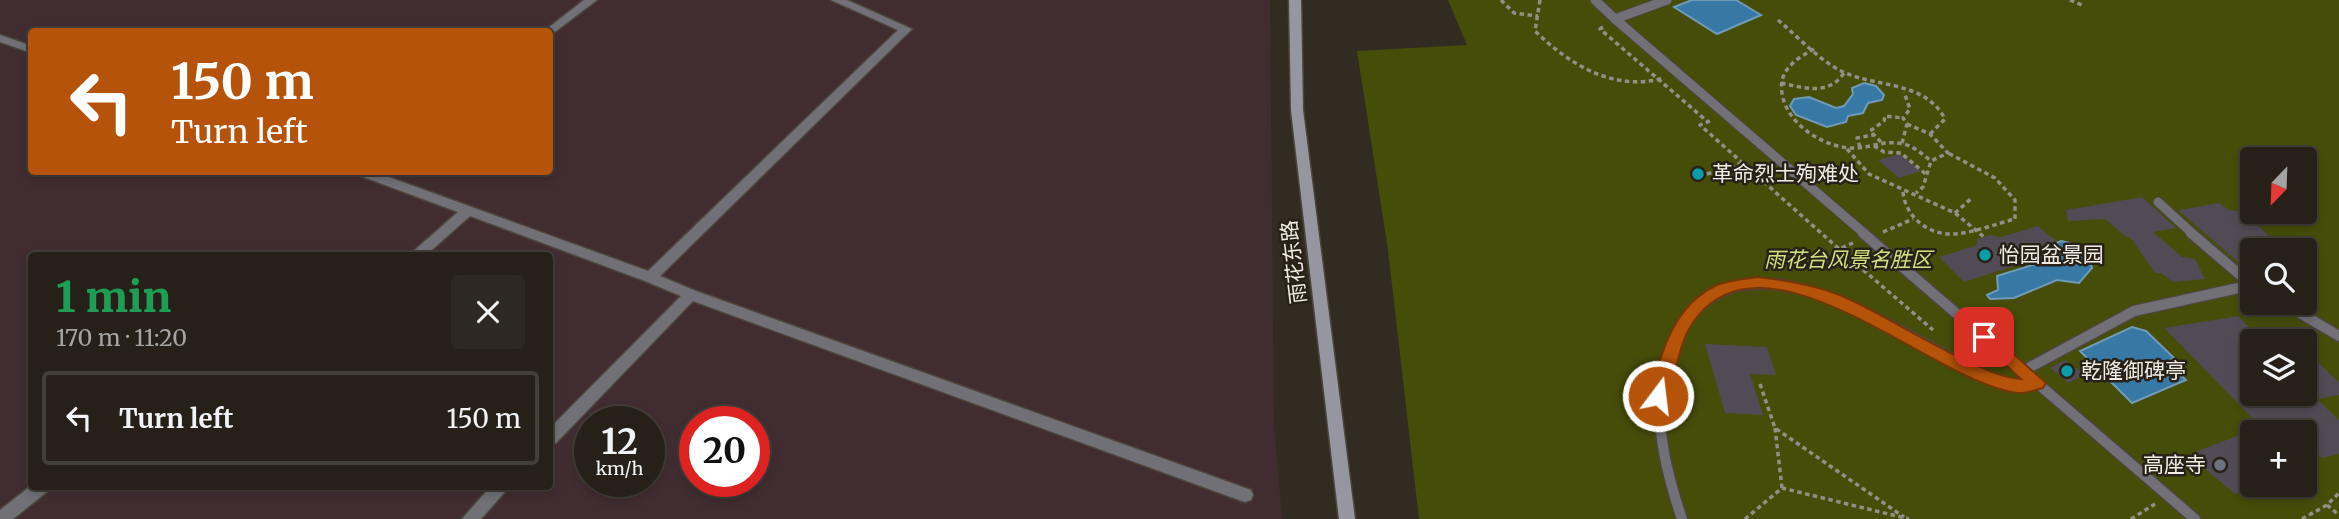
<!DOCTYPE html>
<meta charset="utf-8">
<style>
body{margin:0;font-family:Merriweather,"Noto Sans SC",serif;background:#2e2822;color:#f1f3f6;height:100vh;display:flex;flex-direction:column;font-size:26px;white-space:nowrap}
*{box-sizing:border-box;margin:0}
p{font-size:23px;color:#a4a3a2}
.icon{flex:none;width:38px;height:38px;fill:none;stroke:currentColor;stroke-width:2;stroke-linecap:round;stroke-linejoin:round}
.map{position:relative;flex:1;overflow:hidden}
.details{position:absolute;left:28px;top:252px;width:525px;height:238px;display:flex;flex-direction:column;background:#262019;border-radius:7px;box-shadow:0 4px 10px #0003,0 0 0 2px #423e38}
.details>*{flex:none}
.hud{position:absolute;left:28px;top:28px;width:525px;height:147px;border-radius:7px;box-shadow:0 4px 10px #0003,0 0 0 2px #423e38;background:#b45309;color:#fff;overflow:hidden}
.needle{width:46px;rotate:203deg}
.buttons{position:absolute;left:2240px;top:147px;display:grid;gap:14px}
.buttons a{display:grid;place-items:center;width:77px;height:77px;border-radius:7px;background:#262019;box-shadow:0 4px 10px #0003,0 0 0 2px #423e38;font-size:35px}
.speed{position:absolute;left:574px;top:406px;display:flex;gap:14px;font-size:35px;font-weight:700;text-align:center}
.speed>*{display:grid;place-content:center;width:91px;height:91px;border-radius:50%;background:#262019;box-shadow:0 4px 10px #0003,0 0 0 2px #423e38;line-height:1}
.speed small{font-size:18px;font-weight:400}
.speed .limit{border:10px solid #d22;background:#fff;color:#111}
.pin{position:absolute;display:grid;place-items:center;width:60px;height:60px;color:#fff;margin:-30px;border-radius:14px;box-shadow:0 4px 10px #0006}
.me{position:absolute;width:77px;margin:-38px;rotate:15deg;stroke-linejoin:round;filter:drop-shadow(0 0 5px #0008)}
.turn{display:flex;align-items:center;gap:24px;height:147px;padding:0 28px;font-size:32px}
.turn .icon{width:91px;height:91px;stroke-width:2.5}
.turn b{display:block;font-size:49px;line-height:60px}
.round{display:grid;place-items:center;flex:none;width:74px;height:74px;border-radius:7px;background:#2e2822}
.headline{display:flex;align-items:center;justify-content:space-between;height:119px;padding:0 28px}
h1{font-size:42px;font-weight:800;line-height:52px;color:#1e9e55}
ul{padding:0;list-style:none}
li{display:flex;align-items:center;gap:21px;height:94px;margin:0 14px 10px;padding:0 14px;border:4px solid #423e38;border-radius:7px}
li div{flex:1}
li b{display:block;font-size:26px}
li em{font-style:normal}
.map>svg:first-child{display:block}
</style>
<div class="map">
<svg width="2339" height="519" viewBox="0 0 2339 519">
<rect width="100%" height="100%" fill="#322b21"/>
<!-- industrial -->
<path fill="#412d31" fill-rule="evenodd" d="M0,0H1270L1274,425L1282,519H0ZM32,32H550V172H32ZM32,256H550V486H32ZM590,422H649V481H590ZM695,422H754V481H695Z"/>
<!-- green -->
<path fill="#464d09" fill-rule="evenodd" d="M1448,0H2339V519H1419L1388,250L1357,51L1467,45ZM2252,159H2305V212H2252ZM2252,250H2305V303H2252ZM2252,341H2305V394H2252ZM2252,432H2305V485H2252Z"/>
<!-- water -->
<g fill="#3878a4" stroke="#709bb8" stroke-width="2">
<polygon points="1692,0 1736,0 1761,15 1717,34 1674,7"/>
<polygon points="1864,83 1876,86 1884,95 1882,100 1868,103 1863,113 1848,116 1846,122 1827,127 1796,115 1790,106 1794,99 1809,97 1836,108 1844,106 1853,94 1852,88"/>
<path d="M2061,241C2076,243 2089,253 2092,268L2079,283L2057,280L2014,298L1990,299L1987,295L1998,290L1997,276L2039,263L2040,250Z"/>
<polygon points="2132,327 2146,331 2174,358 2166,362 2186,380 2132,403 2080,351"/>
</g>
<!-- building -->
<g fill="#524a55">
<polygon points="1900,154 1921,171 1899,178 1878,160"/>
<polygon points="2142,197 2176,228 2153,232 2182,257 2195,259 2205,279 2173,282 2161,273 2155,273 2130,237 2126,237 2105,219 2068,221 2066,210"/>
<polygon points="2219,203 2230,211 2241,210 2281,247 2252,250 2252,261 2237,261 2178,210"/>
<polygon points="2038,226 2056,241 2019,252 2030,261 1964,282 1939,257 1977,245 1977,239 1990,235 2001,237"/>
<polygon points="2238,316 2252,330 2252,394 2305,394 2305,350 2339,382 2339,395 2317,399 2339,420 2339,454 2322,458 2313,449 2305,451 2305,432 2266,432 2164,328"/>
<polygon points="1705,344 1767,347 1776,375 1750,374 1763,415 1725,413"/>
<polygon points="2065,360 2084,374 2069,383 2050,368"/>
<polygon points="2252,430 2252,486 2235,494 2188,455"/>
</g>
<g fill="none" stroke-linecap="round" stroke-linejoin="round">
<!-- lane-far1 casing -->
<g stroke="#4d463d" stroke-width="11">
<g id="lane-far1">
<polyline points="1595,0 1615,19"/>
<polyline points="1667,0 1615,19 1865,234"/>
<polyline points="2158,202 2193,234"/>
</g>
</g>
<!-- lane casing -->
<g stroke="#4d463d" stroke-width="13">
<g id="lane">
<polyline points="1863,233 2195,519"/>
<polyline points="2191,233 2252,285"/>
<polyline points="2283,303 2339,336"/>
<polyline points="2023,371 2134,311 2252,285"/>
<path d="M1682,519C1662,460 1647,396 1677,338C1741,210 1907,343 1991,378L2013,384L2037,383"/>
</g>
</g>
<!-- street casing -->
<g stroke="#4d463d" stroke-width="3">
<g id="street">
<polygon points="584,0 597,0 552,34 550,35 550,32 543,32"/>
<polygon points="831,0 847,0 912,29 660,276 696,291 1251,490 1253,495 1251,500 1245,502 1239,500 693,301 556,443 550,444 550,428 681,296 645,281 470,216 425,256 408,256 458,212 358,175 356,172 375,172 648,271 898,30"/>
<polygon points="0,35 32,46 32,53 0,42"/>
<polygon points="32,485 50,486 48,491 13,519 0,519 0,510"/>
<polygon points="491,486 510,486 481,519 462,519"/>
</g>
</g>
<!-- secondary casing -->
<g stroke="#4d463d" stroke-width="3">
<polygon id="secondary" points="1289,0 1301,0 1303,110 1355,519 1339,519 1291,110"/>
</g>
<!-- path -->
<g stroke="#948e86" stroke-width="3.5" stroke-dasharray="4.5 3.5" stroke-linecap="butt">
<polyline points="1501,0 1514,13 1538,16"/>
<path d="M1540,0L1535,31C1570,65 1614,92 1664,78"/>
<polyline points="2070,0 2082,5"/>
<path d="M1778,20C1798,37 1817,58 1841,71C1875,88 1925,80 1945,119L1930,134"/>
<polyline points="1603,27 1600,29 1708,122"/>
<path d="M1814,49C1796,59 1778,70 1782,93C1786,124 1825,149 1855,148C1869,148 1883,141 1898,143C1911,144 1921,153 1931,161"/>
<path d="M1781,83C1805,88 1828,96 1844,73"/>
<polyline points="1710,121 1700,125 1839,249 1853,243"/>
<polyline points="1907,124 1930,134 1948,153 1931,161 1923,187 1916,193"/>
<polyline points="1881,142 1870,131 1884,121 1885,116 1903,118"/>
<polyline points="1902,143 1907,124 1903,118 1910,109 1904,92"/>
<polyline points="1874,146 1884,152 1901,153 1928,176"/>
<polyline points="1860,147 1857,138 1873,135"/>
<polyline points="1847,149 1869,174 1955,213 1984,237"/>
<polyline points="1707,174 1742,163"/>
<path d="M1903,192C1905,215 1926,234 1951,234C1971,234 1995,224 2015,219V200L1995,178L1948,153"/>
<polyline points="1955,213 1973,197"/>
<polyline points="1883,232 1913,219"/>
<polyline points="1839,249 1933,330"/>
<polyline points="1760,384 1775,428 1904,517"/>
<polyline points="1775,428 1782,488"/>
<polyline points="2327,505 2339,515"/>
<polyline points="1745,519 1782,488 1909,519"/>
<polyline points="2131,519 2155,504"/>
<polyline points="2302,519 2327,505 2339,493"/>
</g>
<!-- lane-far1 -->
<use href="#lane-far1" stroke="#707076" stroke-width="9"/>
<!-- lane -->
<use href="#lane" stroke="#707076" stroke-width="10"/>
<!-- street -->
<use href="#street" fill="#707076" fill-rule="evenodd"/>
<!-- secondary -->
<use href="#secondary" fill="#9696a0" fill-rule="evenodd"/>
</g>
<!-- route -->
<path fill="#b45309" stroke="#753606" stroke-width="2" d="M1758,277C1790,281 1822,286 1851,300C1893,319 1981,377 2021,379L1976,337L1984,331L1990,333L2046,383L2043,388C2035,390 2025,394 2017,393C1935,383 1771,224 1697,317C1676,343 1679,373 1665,401H1652L1650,396C1661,354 1672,307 1715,286C1727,280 1745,279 1758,277Z"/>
<!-- markers -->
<g fill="#0f9aa8" stroke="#282117" stroke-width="2.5">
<circle cx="1698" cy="174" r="7"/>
<circle cx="1985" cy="255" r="7"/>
<circle cx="2067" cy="371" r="7"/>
</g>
<circle fill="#6b7280" stroke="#282117" stroke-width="2.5" cx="2220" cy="465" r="7"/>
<g text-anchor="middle" stroke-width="5" stroke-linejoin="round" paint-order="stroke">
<!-- poi labels -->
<g font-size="21" fill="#f1ece6" stroke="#282117" text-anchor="start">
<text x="1712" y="181">革命烈士殉难处</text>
<text x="1999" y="262">怡园盆景园</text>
<text x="2081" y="378">乾隆御碑亭</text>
<text x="2206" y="472" text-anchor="end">高座寺</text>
</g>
<!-- park labels -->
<g font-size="21" font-style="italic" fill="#d1e17e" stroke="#282117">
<text x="1848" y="267">雨花台风景名胜区</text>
</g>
<!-- street labels -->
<g font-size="21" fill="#f1ece6" stroke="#282117">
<text transform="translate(1294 262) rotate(-97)" y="7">雨花东路</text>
</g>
</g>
</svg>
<div class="buttons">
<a><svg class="needle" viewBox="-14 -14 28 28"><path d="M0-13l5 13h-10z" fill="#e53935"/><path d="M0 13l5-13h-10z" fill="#a4a3a2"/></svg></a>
<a><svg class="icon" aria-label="search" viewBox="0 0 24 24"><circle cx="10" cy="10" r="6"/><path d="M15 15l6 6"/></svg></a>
<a><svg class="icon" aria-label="layers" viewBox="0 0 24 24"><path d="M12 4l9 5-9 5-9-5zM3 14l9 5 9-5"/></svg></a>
<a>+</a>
</div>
<div class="speed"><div>12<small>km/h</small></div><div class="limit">20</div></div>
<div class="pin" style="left:1984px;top:337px;background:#d93025"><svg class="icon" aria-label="arrive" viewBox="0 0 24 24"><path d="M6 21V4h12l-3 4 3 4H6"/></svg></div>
<svg class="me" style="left:1658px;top:396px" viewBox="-20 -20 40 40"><circle r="17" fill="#b45309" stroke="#fff" stroke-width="3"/><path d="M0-11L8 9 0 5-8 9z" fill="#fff"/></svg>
<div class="hud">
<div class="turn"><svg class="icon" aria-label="left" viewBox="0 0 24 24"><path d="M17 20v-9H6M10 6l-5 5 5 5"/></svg><div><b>150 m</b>Turn left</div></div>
</div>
<section class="details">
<div class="headline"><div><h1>1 min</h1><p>170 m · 11:20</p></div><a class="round"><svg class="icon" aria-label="close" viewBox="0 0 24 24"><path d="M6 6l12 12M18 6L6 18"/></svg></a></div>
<ul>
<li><svg class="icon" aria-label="left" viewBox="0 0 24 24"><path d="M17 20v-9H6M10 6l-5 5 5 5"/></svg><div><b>Turn left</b></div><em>150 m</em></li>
</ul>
</section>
</div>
